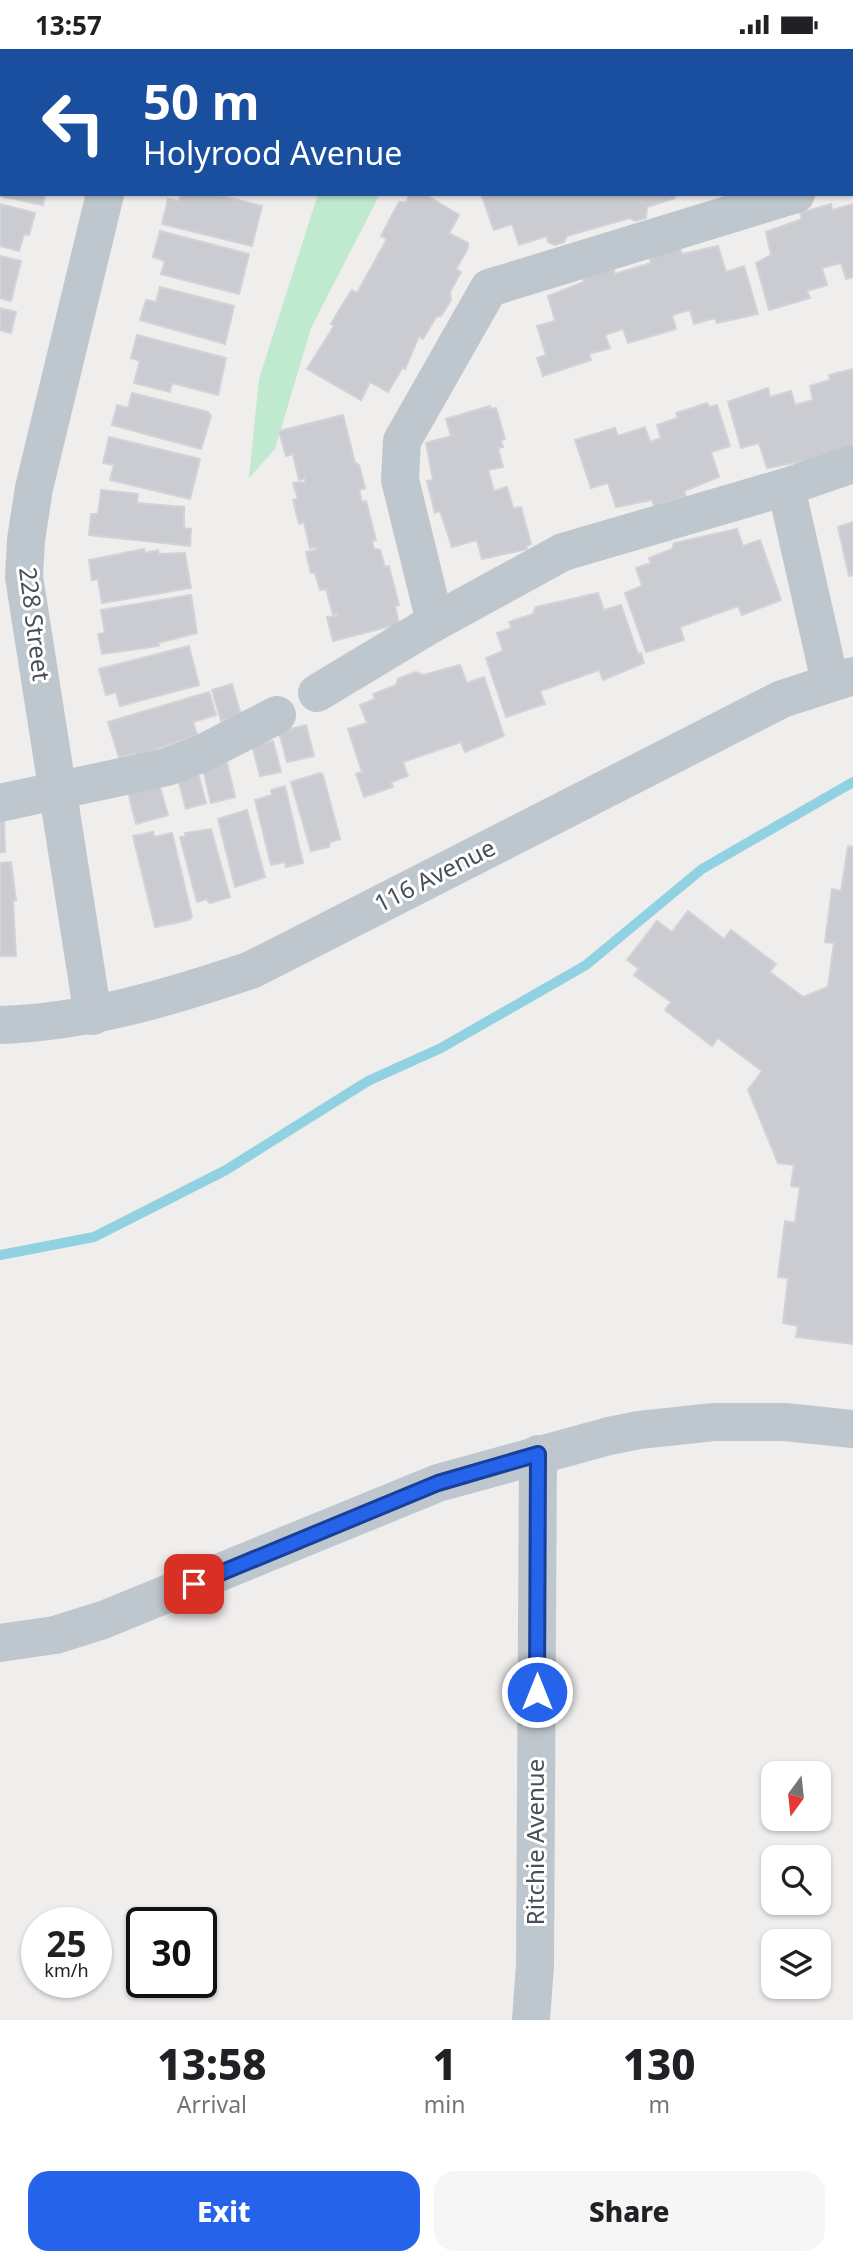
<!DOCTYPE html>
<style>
body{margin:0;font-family:"Noto Sans",sans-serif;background:#f6f6f6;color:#202124;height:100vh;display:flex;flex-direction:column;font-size:26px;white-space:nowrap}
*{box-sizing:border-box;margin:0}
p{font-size:23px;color:#757577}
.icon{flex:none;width:38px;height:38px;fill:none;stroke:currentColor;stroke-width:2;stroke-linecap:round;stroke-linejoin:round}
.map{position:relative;height:1971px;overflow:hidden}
.details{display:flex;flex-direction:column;background:#fff;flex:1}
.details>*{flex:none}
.guide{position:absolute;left:0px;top:0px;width:854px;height:147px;box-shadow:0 2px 5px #0004;background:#1a4fa0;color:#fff;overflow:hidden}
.needle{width:46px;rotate:195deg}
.tools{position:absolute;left:761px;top:1712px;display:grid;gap:14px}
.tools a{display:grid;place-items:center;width:70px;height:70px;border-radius:14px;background:#fff;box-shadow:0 2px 5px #0004;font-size:35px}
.speed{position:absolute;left:21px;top:1858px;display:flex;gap:14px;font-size:35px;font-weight:700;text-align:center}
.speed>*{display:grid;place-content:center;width:91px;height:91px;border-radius:50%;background:#fff;box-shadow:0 2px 5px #0004;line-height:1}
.speed small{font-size:18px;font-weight:400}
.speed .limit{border:4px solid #111;border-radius:10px;background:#fff;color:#111}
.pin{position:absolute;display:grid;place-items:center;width:60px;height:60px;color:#fff;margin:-30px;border-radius:14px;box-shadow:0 4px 10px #0006}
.me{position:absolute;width:77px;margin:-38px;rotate:0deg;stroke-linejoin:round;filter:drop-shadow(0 0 5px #0008)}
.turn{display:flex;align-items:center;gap:24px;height:147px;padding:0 28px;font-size:32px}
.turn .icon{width:91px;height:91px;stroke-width:2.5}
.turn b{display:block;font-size:49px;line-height:60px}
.eta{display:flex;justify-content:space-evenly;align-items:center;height:119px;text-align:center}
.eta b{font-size:42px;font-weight:800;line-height:49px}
.primary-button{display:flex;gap:14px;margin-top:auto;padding:14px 28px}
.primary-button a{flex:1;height:80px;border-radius:21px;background:#2563eb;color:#fff;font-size:28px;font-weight:800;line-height:80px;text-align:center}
.primary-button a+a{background:#f6f6f6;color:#202124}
.status{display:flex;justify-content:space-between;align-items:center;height:49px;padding:0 35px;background:#fff;direction:ltr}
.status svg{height:19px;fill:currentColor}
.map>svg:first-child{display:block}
</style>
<div class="status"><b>13:57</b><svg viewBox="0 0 49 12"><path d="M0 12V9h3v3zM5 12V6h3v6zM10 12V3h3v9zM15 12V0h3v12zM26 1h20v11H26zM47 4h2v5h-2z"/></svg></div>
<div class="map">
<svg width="853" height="1971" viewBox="0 0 853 1971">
<rect width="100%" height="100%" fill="#f0eded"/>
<!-- green -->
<g fill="#bfead0">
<polygon points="436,0 853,0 853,51 852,2 429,2"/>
<polygon points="318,145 380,145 311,279 275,400 249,429 259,330"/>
</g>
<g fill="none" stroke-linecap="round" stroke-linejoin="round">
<!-- stream -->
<polyline stroke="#90d1e2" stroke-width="10" points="0,1206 94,1188 226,1121 368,1032 441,999 586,916 702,820 853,733"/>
</g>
<!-- building -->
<g fill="#caccd1" stroke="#d2d3d8" stroke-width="2">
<polygon points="25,0 68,0 68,2"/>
<polygon points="206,0 270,0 205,2"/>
<polygon points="0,1 2,2 2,45 0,44"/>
<polygon points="0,53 2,54 2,96 0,96"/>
<polygon points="0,104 2,145 45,145 43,156 0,147"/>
<polygon points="181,145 215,145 262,157 252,197 162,175 168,150 179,152"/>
<polygon points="410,145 428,147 459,166 449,184 468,194 468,199 456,220 461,223 450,243 451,251 441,267 436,268 423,290 419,287 405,320 403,318 388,343 370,333 361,351 307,320 334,277 331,275 341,258 352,241 357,244 387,190 381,187 399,153 406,153"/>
<polygon points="481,145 674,145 675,149 647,158 646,169 635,172 630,169 567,187 564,193 555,196 548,193 547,187 519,196 512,175 494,181"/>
<polygon points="0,155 35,164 29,186 24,185 19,202 0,197"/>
<polygon points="831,155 832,161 853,155 853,228 846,230 841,214 822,219 827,236 807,242 810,249 769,261 756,214 771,206 766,183 802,170 800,164"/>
<polygon points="160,182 249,205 239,245 161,225 165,212 153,208"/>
<polygon points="718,197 726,223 744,217 758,265 717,274 715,269 694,275 690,261 672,266 676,280 628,294 623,280 605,286 610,299 589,305 591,311 543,327 537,309 546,306 537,277 555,272 548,247 584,233 582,228 613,218 615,225 651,214 649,208 680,199 682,205"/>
<polygon points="0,207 21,212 11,252 0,249"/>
<polygon points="160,238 234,257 225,295 140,271 146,251 156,253"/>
<polygon points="0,259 16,263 11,284 0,281"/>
<polygon points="137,286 226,309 218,346 172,334 170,343 134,334 140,312 131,309"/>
<polygon points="853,320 853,398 804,418 802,412 767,419 759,394 741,399 728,353 768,339 770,348 791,342 795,356 813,351 810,337 830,331 829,326"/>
<polygon points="132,344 208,363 211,367 201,400 112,376 117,356 128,359"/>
<polygon points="707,354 709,358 717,356 730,397 711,403 719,428 684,442 686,447 654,457 652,451 616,458 608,434 591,439 575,391 615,379 618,387 645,378 650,393 661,389 657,376 678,369 676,364"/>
<polygon points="490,357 491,360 496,359 505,390 501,391 503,398 498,399 503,418 488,421 494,442 507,438 513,459 521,458 531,495 526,497 527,500 482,510 477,491 452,498 440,462 435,464 427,432 433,431 426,394 451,387 446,370"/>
<polygon points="343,366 355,414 359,416 365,439 359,441 362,453 366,452 376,491 372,492 374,500 380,501 385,518 389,517 399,556 395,557 399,575 333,592 327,568 339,567 338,564 333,566 326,540 320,541 315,524 311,524 306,503 316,501 316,498 310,499 304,473 299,475 293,451 298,450 293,434 305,433 305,429 299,431 293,405 286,407 279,382"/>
<polygon points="109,388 200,410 190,450 110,431 114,416 103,414"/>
<polygon points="101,441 138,445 137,454 184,458 184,479 191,480 190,497 89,486 91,465 98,465"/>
<polygon points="853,473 853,526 849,527 838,478"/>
<polygon points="737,480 743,497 760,491 781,551 742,566 738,557 680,578 684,591 646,603 625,544 642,537 636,519 651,514 649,509 672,500 674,494"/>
<polygon points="144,500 145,504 158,501 159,505 185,504 191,539 102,554 98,530 92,531 89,511"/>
<polygon points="598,544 604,561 621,556 638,605 641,604 644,614 603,631 599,621 540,642 545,655 506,668 486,609 503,602 497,584 512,579 509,573 533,565 536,558"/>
<polygon points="191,546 197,584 158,594 159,597 102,605 98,585 105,584 101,561"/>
<polygon points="189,597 199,636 120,657 116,643 106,646 99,620"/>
<polygon points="460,616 467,634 484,628 504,687 465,703 461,693 403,713 408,727 391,733 393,738 364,748 356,725 362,723 348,680 367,674 360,656 375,650 373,645 396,636 398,630 407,626 416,623 423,626"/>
<polygon points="232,635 241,666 221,672 212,641"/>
<polygon points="209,643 216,666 193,673 197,686 136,707 135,704 119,709 108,673"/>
<polygon points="306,676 314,707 287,713 279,683"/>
<polygon points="273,692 281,723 260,727 252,696"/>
<polygon points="227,714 235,748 211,754 203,720"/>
<polygon points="198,724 206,754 186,760 178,730"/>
<polygon points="320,724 323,726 340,790 330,793 329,798 311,802 291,733"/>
<polygon points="159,735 168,766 136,775 128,743"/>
<polygon points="285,737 303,814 286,818 285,813 271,816 255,751 272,746 271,741"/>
<polygon points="247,761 265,828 235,838 218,770"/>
<polygon points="0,771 4,771 5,803 0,803"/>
<polygon points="211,780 230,848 210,854 206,850 197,853 180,788 186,787 185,784"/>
<polygon points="153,783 154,788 172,784 192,868 189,871 155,878 133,787"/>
<polygon points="848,797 853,798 853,1295 796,1288 798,1277 783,1274 788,1229 778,1228 785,1172 795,1174 800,1138 791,1137 794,1116 778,1114 748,1041 762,1022 718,989 712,997 665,961 671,953 634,926 639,920 627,911 657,872 672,883 688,862 724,890 731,881 776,915 770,923 803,948 828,938 834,894 825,893 832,840 841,842"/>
<polygon points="11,813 16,851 13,852 16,907 0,907 0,814"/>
</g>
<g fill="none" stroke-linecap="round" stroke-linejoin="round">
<!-- minor -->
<g stroke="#bfc7ce" stroke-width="38">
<polyline points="141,2 142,0"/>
<polyline points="852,128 853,128"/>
<polyline points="786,438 853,415"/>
<polyline points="435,573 400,431 402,392 489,239 796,145"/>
<polyline points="317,644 435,573 563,503 786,438 830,633"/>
<polyline points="0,754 167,718 203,704 277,666"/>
<polyline points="93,967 24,528 26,491 34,439 105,145"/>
<path d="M0,976C87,973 168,949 251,921L782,650L853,627"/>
<polyline points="0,1594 55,1586 103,1571 438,1434 609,1387 639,1381 714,1373 785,1373 853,1380"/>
<polyline points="531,1971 535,1916 538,1405"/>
</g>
</g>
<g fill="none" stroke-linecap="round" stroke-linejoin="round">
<!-- route casing -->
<g stroke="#184099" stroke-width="18">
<polyline id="route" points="194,1535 438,1434 538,1405 537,1643"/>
</g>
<!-- route -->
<use href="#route" stroke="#2563eb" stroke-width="12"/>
</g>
<g text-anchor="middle" stroke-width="6" stroke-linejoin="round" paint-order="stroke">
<!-- street labels -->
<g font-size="24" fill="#475058" stroke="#fff">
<text transform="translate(34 575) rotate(83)" y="8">228 Street</text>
<text transform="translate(435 827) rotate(-27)" y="8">116 Avenue</text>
<text transform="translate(536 1793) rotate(-90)" y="8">Ritchie Avenue</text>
</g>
</g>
</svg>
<div class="tools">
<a><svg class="needle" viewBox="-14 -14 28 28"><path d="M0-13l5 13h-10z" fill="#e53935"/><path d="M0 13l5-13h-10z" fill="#757577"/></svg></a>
<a><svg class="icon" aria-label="search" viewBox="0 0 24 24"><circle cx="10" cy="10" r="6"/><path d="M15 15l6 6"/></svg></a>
<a><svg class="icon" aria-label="layers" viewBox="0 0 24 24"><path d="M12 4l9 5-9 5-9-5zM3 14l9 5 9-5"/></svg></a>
</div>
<div class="speed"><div>25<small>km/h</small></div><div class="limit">30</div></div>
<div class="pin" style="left:194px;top:1535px;background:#d93025"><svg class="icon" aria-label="arrive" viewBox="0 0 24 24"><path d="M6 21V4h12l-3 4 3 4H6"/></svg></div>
<svg class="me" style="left:537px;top:1643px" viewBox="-20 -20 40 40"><circle r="17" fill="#2563eb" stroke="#fff" stroke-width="3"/><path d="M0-11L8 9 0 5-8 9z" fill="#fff"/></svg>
<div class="guide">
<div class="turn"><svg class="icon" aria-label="left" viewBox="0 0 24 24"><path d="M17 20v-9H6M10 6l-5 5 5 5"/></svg><div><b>50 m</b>Holyrood Avenue</div></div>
</div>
</div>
<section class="details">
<div class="eta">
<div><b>13:58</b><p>Arrival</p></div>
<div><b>1</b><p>min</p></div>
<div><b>130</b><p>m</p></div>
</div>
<div class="primary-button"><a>Exit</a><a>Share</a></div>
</section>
